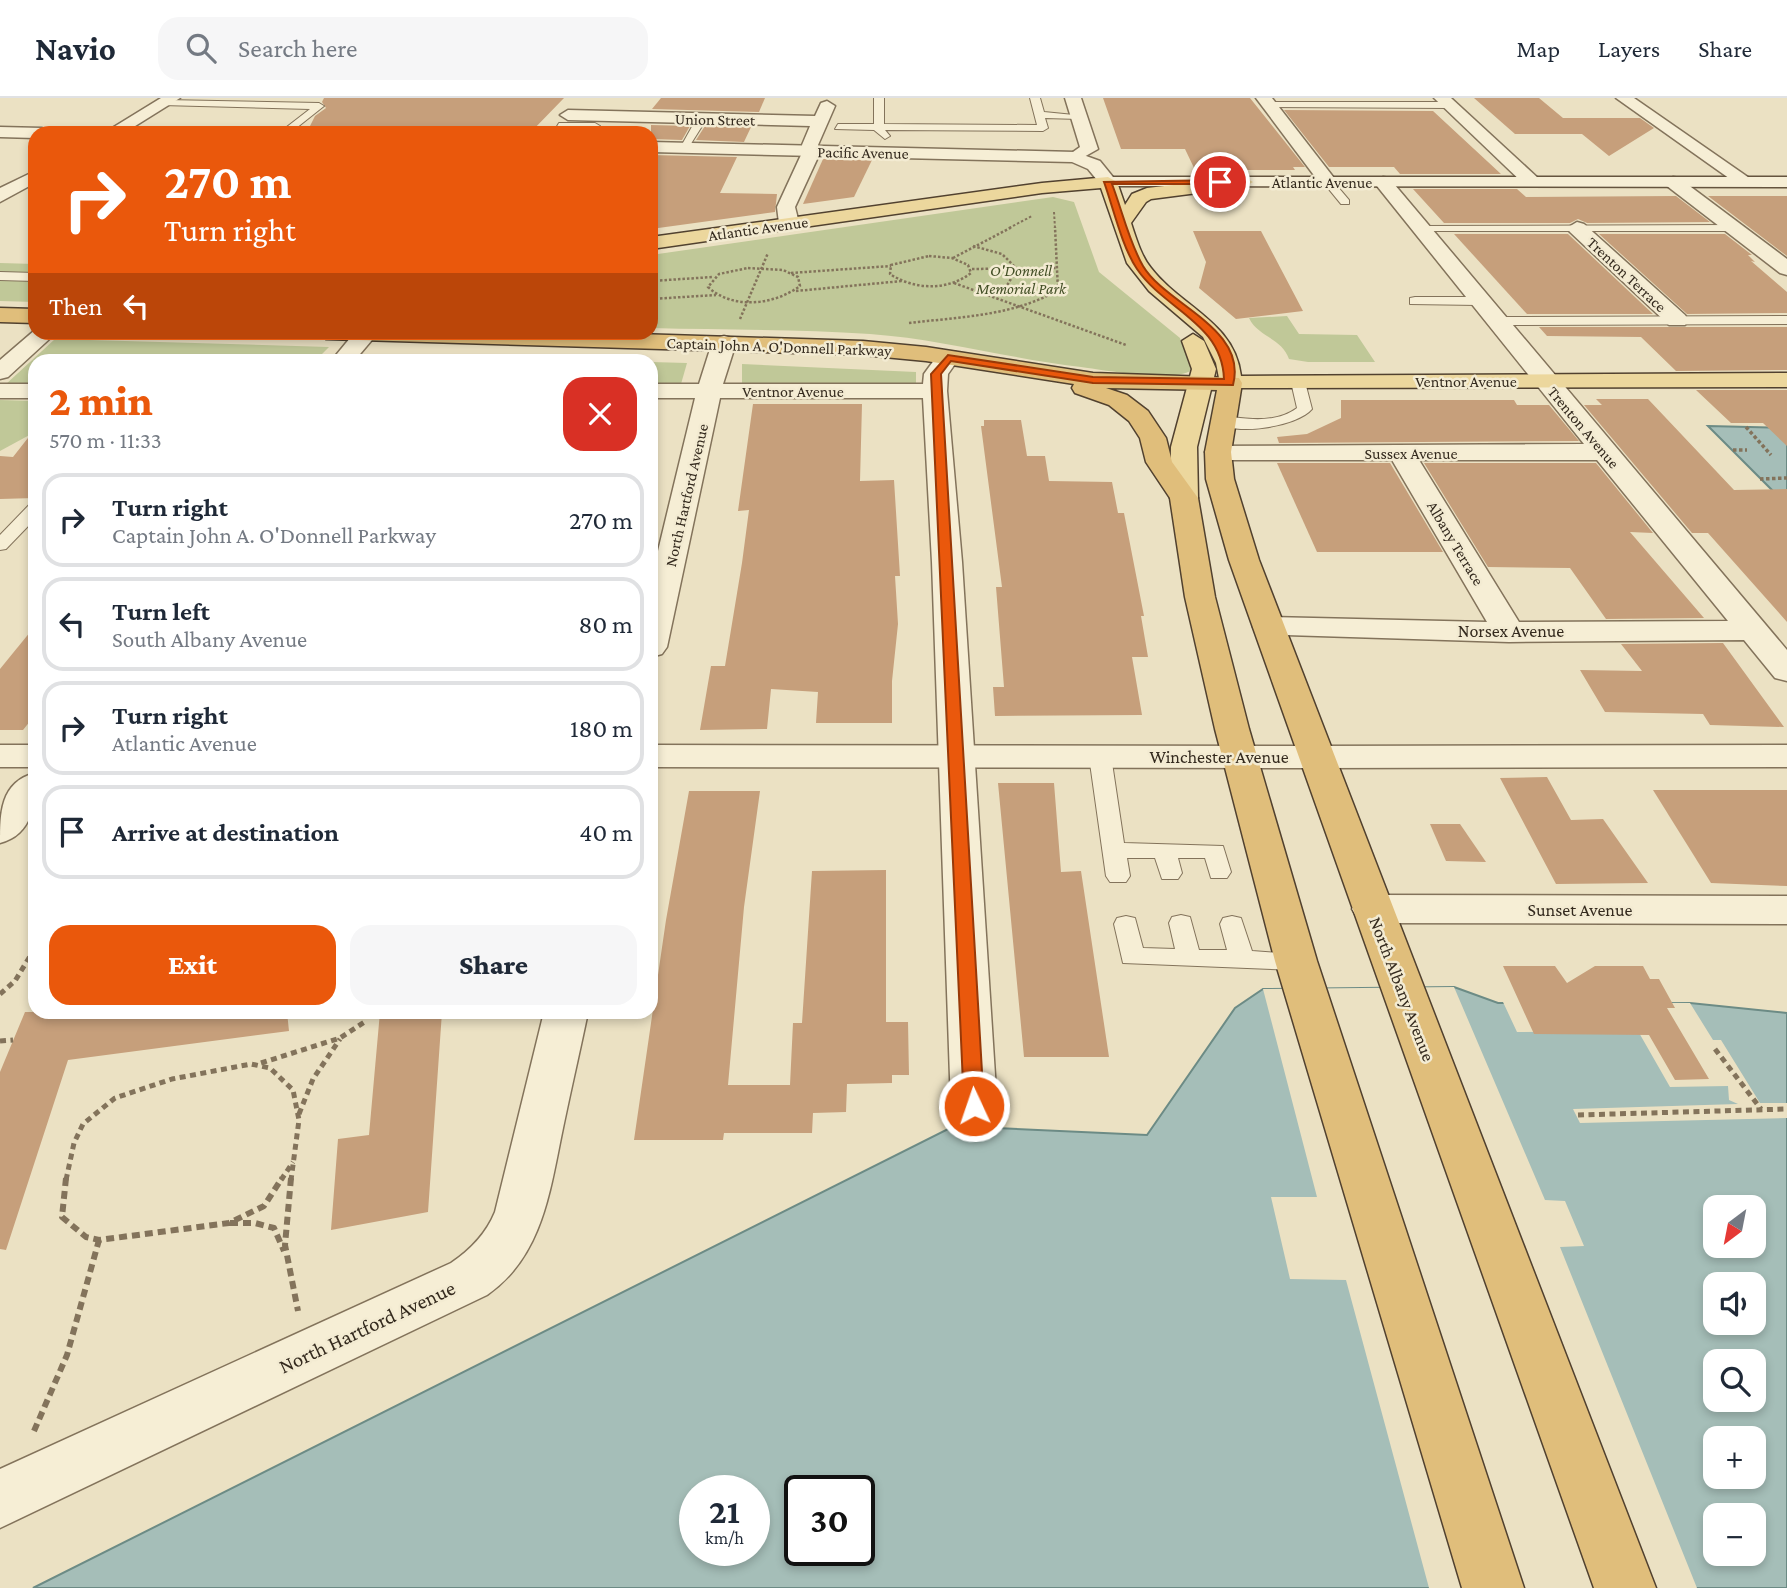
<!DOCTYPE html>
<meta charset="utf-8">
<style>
body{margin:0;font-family:"Crimson Pro",serif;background:#f6f6f7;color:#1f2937;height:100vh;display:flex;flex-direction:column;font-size:26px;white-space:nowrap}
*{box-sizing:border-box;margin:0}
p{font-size:23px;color:#747a83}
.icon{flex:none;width:38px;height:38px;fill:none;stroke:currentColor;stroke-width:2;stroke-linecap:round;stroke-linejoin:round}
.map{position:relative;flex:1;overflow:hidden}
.side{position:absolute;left:28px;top:256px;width:630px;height:665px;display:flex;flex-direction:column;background:#fff;border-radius:21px;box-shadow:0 4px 10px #0003}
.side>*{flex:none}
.guide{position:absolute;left:28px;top:28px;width:630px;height:214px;border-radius:21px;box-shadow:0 4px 10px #0003;background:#ea580c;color:#fff;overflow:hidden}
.needle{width:46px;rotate:212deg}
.fabs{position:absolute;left:1703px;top:1097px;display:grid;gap:14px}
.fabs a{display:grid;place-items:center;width:63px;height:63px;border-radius:14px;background:#fff;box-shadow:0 4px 10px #0003;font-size:35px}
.speed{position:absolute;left:679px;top:1377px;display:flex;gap:14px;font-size:35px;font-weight:700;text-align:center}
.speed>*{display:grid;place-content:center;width:91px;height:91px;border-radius:50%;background:#fff;box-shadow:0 4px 10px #0003;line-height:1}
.speed small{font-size:18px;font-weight:400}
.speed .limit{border:4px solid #111;border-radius:10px;background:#fff;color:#111}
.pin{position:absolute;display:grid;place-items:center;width:60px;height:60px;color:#fff;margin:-30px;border:4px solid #fff;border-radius:50%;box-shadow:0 2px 7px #0007}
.me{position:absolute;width:77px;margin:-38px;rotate:357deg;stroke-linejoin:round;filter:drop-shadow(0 0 5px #0008)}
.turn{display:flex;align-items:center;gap:24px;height:147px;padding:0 21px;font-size:32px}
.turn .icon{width:91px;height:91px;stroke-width:2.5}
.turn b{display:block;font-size:49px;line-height:60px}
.then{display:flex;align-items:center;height:66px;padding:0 21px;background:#0003;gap:14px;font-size:26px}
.round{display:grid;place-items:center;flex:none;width:74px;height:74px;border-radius:21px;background:#f6f6f7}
.overview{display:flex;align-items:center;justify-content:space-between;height:119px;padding:0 21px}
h1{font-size:42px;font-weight:800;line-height:52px;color:#ea580c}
.action{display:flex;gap:14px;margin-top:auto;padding:14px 21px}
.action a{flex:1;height:80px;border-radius:21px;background:#ea580c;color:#fff;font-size:28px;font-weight:800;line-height:80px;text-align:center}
.action a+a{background:#f6f6f7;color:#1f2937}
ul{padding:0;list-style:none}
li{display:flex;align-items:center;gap:21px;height:94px;margin:0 14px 10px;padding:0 7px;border:4px solid #e0e1e3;border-radius:21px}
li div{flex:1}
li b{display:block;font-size:26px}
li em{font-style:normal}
header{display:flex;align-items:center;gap:42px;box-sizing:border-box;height:98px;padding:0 35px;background:#fff;border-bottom:2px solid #e0e1e3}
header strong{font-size:33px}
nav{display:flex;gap:38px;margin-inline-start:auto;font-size:24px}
.search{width:490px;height:63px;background:#f6f6f7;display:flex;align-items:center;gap:18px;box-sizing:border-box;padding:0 24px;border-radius:21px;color:#747a83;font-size:26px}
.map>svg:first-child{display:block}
</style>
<header>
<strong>Navio</strong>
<div class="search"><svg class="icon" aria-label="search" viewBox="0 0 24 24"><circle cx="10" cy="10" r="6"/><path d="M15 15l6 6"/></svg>Search here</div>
<nav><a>Map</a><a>Layers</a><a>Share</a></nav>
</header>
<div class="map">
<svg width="1787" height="1490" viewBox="0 0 1787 1490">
<rect width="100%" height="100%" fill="#ebe1c3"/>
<!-- green -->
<g fill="#c0c898">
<path d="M1053,99L1074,104L1099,174L1180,240L1192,272C1172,285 1105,272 1081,269C1010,261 941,241 870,236C797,231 724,232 651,230V157Z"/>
<polygon points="0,165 35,166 35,204 0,203"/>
<path d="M1287,218L1299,236L1357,237L1375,264H1308L1289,261C1282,240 1258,239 1249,220Z"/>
<polygon points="55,241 329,249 316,262 35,262 35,287 5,287"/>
<polygon points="379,256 616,262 375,262"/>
<polygon points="651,264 687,265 681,286 651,286"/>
<polygon points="742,266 916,274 916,285 742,286"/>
<polygon points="0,302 35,303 35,334 0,353"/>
</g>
<!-- water -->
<g fill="#a5beb8" stroke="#6c8b85" stroke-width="2" fill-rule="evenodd">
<polygon points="1708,328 1787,330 1787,407"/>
<path d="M1454,889L1498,905H1690L1787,915V1490H33L954,1028L1147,1037L1235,910L1263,891ZM1715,1110H1754V1148H1715ZM1715,1186H1754V1225H1715ZM1715,1264H1754V1302H1715ZM1715,1340H1754V1379H1715ZM695,1393H754V1452H695ZM800,1393H859V1452H800ZM1715,1418H1754V1456H1715Z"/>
</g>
<!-- pier -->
<g fill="#ebe1c3">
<polygon points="1454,889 1545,1102 1565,1103 1584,1148 1560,1149 1697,1490 1429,1490 1346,1182 1290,1181 1271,1099 1317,1099 1263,891"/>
<polygon points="1503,904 1690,905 1713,942 1721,942 1760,1005 1787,1005 1787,1020 1580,1025 1573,1011 1738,1006 1729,1002 1728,988 1670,989 1638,933 1517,934"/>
</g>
<!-- building -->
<g fill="#c69f7b">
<polygon points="324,0 564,0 530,35 307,34 315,18 326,10 322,4"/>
<polygon points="661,0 765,0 759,14 652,11"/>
<polygon points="1103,0 1250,0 1305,69 1293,69 1295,72 1195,72 1185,51 1121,51"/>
<polygon points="1474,0 1539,0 1563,20 1640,20 1654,30 1609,58 1582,36 1515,36"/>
<polygon points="1284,12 1433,13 1501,76 1400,76 1394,69 1329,69"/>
<polygon points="651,27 690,28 682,42 651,41"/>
<polygon points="705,28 751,29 744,44 696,42"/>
<polygon points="651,57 737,59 720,95 777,96 775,114 651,131"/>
<polygon points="823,61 872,62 854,99 803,106"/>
<polygon points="1413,91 1517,91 1526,99 1676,98 1710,124 1587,125 1578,121 1570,125 1444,125"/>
<polygon points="1708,98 1787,98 1787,158"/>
<polygon points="1193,133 1261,133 1303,213 1236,221 1199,190 1206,164"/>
<polygon points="1454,136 1568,136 1653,216 1527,216"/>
<polygon points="1599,136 1725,136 1752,157 1748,157 1755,164 1751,163 1787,194 1787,215 1687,216"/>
<polygon points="1539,229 1787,229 1787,272 1676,273 1641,239 1547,238"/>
<polygon points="1696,292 1787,292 1787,348 1763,325 1731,325"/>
<polygon points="1596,301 1648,301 1734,392 1787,391 1787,524 1708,435 1692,435 1584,307 1602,307"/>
<polygon points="1341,302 1514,302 1517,307 1549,307 1579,343 1279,345 1277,339 1307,336 1341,320"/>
<polygon points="753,306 862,306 860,383 894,382 900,478 895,478 898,526 892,583 892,625 816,625 818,594 771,591 767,631 700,632 711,568 725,568 742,465 749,412 738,413"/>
<polygon points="984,322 1021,322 1027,358 1045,358 1049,383 1112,384 1118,415 1124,415 1144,518 1141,518 1148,559 1132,559 1142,617 995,618 993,589 1004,589 996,489 1002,489 981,328 984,328"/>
<polygon points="35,331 35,400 0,401 0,358 13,359"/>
<polygon points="1277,365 1390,365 1443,454 1317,454"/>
<polygon points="1424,365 1596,365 1653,435 1630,434 1704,520 1606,521 1570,470 1488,469"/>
<polygon points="35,528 35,617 23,632 0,632 0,571"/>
<polygon points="1723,545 1784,629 1710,627 1703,616 1605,614 1580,572 1642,573 1621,546"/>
<polygon points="1547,679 1571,722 1603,721 1648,785 1556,786 1500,680"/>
<polygon points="998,685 1054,685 1061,774 1081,773 1109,959 1024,959"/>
<polygon points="1653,692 1787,692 1787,788 1711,785"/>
<polygon points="689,693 760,693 744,809 728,987 790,987 793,925 802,925 812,773 886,772 886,924 908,924 909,977 892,977 892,985 847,986 846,1014 813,1015 812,1035 724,1035 723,1042 634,1042 666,822"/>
<polygon points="1430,726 1460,726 1486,764 1446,763"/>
<polygon points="1503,868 1555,868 1567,885 1595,868 1643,868 1650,881 1659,881 1675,910 1667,910 1709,981 1675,982 1649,937 1534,936"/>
<polygon points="25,914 287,914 289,933 68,962 6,1152 0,1151 0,974"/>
<polygon points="380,914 442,914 428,1114 331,1132 338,1041 369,1037"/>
</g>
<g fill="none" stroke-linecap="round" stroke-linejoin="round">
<!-- service casing -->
<g stroke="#83735b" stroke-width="2">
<g id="service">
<polygon points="874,0 884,0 884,26 1037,27 1030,0 1040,0 1044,14 1084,18 1079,21 1045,20 1048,30 1043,33 885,32 890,38 885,41 874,32 835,31 838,26 874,26"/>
<polygon points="165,2 319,5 324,8 290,35 279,35 310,11 162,7"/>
<polygon points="1270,4 1449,4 1454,7 1449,10 1267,9"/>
<polygon points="692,18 698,18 704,25 687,52 679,52 694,25"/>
<polygon points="559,25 595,25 600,28 595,31 556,30"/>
<polygon points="1324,82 1332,82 1349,102 1349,106 1341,106 1323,84"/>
<polygon points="1420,128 1732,127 1738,130 1732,133 1416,133 1416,129"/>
<polygon points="0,174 35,175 35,183 0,182"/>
<polygon points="1415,199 1478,199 1484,203 1478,207 1410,206 1410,200"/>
<polygon points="1787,218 1787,226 1495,227 1488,223 1495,219"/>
<path d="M1298,280L1305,284L1312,311C1297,329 1232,339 1214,323L1222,318C1248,321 1275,326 1297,310L1291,284Z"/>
<polygon points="35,406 35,421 6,451 0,452 0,437 29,407"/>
<polygon points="1100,652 1111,658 1124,745 1223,748 1231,774 1227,780 1211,780 1205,760 1178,760 1182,775 1178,781 1162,781 1155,760 1127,760 1130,778 1126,784 1110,784 1106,778 1089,658"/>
<polygon points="1181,817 1190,819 1199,852 1227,852 1220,826 1223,820 1232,818 1241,820 1252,853 1305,857 1308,863 1305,869 1296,872 1123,865 1114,826 1117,820 1126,818 1135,820 1143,850 1175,851 1169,825 1172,819"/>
</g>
</g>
<!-- minor casing -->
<g stroke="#83735b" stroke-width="3">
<g id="minor">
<polygon points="161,0 180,0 124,35 104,35"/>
<polygon points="1065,0 1081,0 1098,51 1075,64 1066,59 1080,49"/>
<polygon points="1256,0 1272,0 1334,80 1337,84 1334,88 1322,88"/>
<polygon points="1434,0 1451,0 1538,80 1541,84 1538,88 1526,88"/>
<polygon points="1616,0 1634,0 1755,84 1752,88 1740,88"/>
<polygon points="827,3 835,8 818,47 819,57 795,109 799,125 789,131 779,125 777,109 801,57 802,47 810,28 568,22 560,17 568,12 815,18 821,5"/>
<polygon points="35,73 35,85 0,104 0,90"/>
<path d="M1383,79L1389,80L1787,552V583L1775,580L1744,542L1509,544L1258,536L1253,529L1258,522L1269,519L1487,524L1392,362H1218L1209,360L1205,354L1209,348L1584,346L1377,88L1374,84ZM1419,362H1597L1728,523L1519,524Z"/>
<polygon points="1673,79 1679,80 1787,161 1787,177 1780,175 1667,88 1664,84"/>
<polygon points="1577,124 1584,126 1685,217 1688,222 1685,227 1669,227 1570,134 1567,130"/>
<polygon points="35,232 35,234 57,234 8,279 0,281 0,262"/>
<polygon points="355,234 377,236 355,262 332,262"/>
<polygon points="724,238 732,240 736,245 723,286 923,286 924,276 940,254 956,254 960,259 948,276 947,293 962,464 997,1008 990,1021 974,1027 958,1021 951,1008 932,464 923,300 720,300 667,549 662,556 651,559 651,482 695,300 651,300 651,286 699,286 712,245 716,240"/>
<rect x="0" y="286" width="35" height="14"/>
<polygon points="1787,647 1787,669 1316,670 1303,667 1298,659 1303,651 1316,648"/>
<path d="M35,675C35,704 34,736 0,745C0,716 0,684 35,675Z"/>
<polygon points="1372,797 1787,798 1787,826 1372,825 1358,821 1352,811 1358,801"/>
</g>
</g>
<!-- tertiary casing -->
<g stroke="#83735b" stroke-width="3">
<g id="tertiary">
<polygon points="0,29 42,30 50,35 35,35 35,40 0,39"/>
<polygon points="651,44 1075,54 1100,63 1117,84 1114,88 1102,88 1088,71 1072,64 651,54"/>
<rect x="0" y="647" width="35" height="22"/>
<polygon points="651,647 1316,648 1329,651 1334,659 1329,667 1316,670 651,669"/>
<path d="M544,914H588C580,953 571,991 563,1030C550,1092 543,1158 487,1197L0,1430V1371L451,1165C470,1152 486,1136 495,1114Z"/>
</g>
</g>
<!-- secondary casing -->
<g stroke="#65543e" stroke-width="3">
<polygon id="secondary" points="1108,79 1787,79 1787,89 1102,88 1099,84"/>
</g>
<!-- primary casing -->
<g stroke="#51412f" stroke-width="3">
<g id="primary">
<path d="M1108,79L1117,84L1125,107L1132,96L1147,90L1244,79L1253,84L1244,89L1151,101L1146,104L1131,125C1136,140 1141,158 1151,170C1181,209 1235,224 1241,278L1787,275V289L1221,290L1216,265L1203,239L1149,193L1127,165L1101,90L1042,95L651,151V139L1042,85Z"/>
<polygon points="1193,236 1204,243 1216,271 1197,349 1198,400 1194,406 1174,406 1170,400 1171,349 1192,271 1182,243"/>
</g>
</g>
<!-- trunk casing -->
<g stroke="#51412f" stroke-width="3">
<g id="trunk">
<polygon points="0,210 35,211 35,225 0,224"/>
<polygon points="315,234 574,234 863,243 926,249 1093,275 1239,280 1242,285 1231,354 1234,381 1259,462 1656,1490 1594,1490 1229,462 1206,381 1205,354 1217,292 1106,290 1127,297 1148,313 1166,340 1172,364 1198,400 1215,499 1249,631 1317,863 1524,1490 1462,1490 1275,863 1215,631 1185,499 1170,400 1146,364 1140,340 1129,323 1109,307 1075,295 1072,290 1074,286 926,263 863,257 326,241"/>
</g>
</g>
<!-- path-far4 -->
<g stroke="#83735b" stroke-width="2" stroke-dasharray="2.5 2" stroke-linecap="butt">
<polyline points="1054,114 1055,130"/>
<polyline points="1009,130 1032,118"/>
</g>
<!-- path-far3 -->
<g stroke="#83735b" stroke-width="2.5" stroke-dasharray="2.5 2" stroke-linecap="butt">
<polyline points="973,148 1002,156 1017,171 1006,189 988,197"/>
<path d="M929,158L952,160L968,167L971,175C948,193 914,192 890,176L891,167Z"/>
<polyline points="953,160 1012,129"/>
<path d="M748,170L783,172L798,179L800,188C774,207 733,212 708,189L719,176Z"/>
<polyline points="972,171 1056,170"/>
<polyline points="791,175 891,168"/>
<polyline points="651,183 713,179"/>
<polyline points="954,185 1126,247"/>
<polyline points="796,193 902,183"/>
<polyline points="651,201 716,197"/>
<polyline points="740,221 768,155"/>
<path d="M909,225C959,219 1014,218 1058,192L1055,129"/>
</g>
<!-- path-far2 -->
<g stroke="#83735b" stroke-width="3.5" stroke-dasharray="3.5 2.5" stroke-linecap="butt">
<polyline points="1746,329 1771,357"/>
<polyline points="1733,352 1747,352"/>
<polyline points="1760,381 1787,380"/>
</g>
<!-- path-far1 -->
<g stroke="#83735b" stroke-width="5" stroke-dasharray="6 4.5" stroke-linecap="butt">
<polyline points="0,896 15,883 35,850"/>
<polyline points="0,943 13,942"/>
<polyline points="1715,951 1761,1011"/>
<polyline points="261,965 340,940 366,923"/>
<polyline points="299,1016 313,981 340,941"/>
<polyline points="1578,1017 1787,1011"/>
<polyline points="66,1082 74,1045 83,1026 115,1000 172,981 251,966 270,970 293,992 299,1022 291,1082"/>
<polyline points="281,1082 293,1064"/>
</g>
<!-- path -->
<g stroke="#83735b" stroke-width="6" stroke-dasharray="8 5" stroke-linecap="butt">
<polyline points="66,1080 62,1119 86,1139 99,1142 229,1125 264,1108 282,1080"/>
<polyline points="291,1080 285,1147 298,1213"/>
<polyline points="230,1125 255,1125 274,1130 284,1153"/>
<polyline points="34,1333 67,1257 99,1142"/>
</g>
<!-- service -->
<use href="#service" fill="#f6eed5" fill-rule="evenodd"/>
<!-- minor -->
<use href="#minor" fill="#f6eed5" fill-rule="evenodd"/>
<!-- tertiary -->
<use href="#tertiary" fill="#f6eed5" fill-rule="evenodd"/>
<!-- secondary -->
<use href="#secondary" fill="#f6eed5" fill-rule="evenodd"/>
<!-- primary -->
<use href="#primary" fill="#ecd79d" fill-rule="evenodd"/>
<!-- trunk -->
<use href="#trunk" fill="#e0be7b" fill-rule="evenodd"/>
</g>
<!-- route -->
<path fill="#ea580c" stroke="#983908" stroke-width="2" d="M1222,82L1220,86H1112C1122,112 1129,144 1143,168C1166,207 1248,230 1233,287L1093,285L951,263L941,276L984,1008L981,1013H967L964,1008L931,276L948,257L1093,279L1224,281C1222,225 1165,212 1137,171C1122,149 1113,109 1104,84Z"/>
<g text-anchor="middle" stroke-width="5" stroke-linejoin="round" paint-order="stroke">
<!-- far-street labels -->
<g font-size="16" fill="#342a1e" stroke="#f3ebd2">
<text transform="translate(715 21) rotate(1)" y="6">Union Street</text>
<text transform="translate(863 54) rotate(1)" y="6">Pacific Avenue</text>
<text x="1322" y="90">Atlantic Avenue</text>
<text transform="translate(758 130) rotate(-8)" y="6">Atlantic Avenue</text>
<text transform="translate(1627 176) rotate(43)" y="6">Trenton Terrace</text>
<text transform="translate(779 248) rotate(2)" y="6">Captain John A. O'Donnell Parkway</text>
<text x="1466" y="289">Ventnor Avenue</text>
<text x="793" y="299">Ventnor Avenue</text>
<text transform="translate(1584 329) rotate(50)" y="6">Trenton Avenue</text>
<text x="1411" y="361">Sussex Avenue</text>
<text transform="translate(686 397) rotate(-77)" y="6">North Hartford Avenue</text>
<text transform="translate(1456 445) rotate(59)" y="6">Albany Terrace</text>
</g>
<!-- far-park labels -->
<g font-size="16" font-style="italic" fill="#434f26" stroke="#f3ebd2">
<text x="1021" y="178">O'Donnell<tspan x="1021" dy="18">Memorial Park</tspan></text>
</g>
<!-- street labels -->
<g font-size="18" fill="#342a1e" stroke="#f3ebd2">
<text x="1511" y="539">Norsex Avenue</text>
<text x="1219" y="665">Winchester Avenue</text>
<text x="1580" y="818">Sunset Avenue</text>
<text transform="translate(1402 891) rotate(69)" y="6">North Albany Avenue</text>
</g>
<!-- near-street labels -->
<g font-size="21" fill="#342a1e" stroke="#f3ebd2">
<text transform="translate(367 1229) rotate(-25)" y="7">North Hartford Avenue</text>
</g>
</g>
</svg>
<div class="fabs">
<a><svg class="needle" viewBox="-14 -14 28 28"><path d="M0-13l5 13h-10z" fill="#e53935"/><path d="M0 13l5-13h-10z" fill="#747a83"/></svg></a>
<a><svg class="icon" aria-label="sound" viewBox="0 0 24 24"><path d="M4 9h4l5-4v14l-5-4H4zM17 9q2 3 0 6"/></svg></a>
<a><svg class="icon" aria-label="search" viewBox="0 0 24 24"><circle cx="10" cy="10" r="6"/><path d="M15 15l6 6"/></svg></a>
<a>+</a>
<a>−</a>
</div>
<div class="speed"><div>21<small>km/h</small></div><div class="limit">30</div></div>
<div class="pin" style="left:1220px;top:84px;background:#d93025"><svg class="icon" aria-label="arrive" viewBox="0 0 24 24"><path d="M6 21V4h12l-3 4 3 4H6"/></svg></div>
<svg class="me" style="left:974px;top:1008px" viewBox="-20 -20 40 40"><circle r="17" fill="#ea580c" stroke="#fff" stroke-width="3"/><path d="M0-11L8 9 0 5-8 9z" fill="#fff"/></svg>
<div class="guide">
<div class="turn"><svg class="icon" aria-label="right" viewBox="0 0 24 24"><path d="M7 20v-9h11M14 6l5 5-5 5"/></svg><div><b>270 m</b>Turn right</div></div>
<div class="then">Then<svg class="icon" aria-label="left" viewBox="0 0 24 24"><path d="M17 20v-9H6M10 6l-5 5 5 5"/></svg></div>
</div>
<section class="side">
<div class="overview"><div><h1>2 min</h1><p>570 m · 11:33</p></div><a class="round" style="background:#d93025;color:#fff"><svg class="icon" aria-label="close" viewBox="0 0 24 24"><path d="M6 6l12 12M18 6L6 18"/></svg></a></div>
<ul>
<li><svg class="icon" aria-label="right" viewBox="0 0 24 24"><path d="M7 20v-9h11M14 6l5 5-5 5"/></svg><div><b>Turn right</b><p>Captain John A. O'Donnell Parkway</p></div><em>270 m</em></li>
<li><svg class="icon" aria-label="left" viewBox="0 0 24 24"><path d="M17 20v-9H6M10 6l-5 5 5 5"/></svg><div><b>Turn left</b><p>South Albany Avenue</p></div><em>80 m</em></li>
<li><svg class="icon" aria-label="right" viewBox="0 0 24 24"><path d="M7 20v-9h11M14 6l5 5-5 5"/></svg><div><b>Turn right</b><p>Atlantic Avenue</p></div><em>180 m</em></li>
<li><svg class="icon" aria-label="arrive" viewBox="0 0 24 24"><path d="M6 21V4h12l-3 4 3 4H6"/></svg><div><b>Arrive at destination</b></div><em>40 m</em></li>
</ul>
<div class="action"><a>Exit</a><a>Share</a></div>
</section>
</div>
